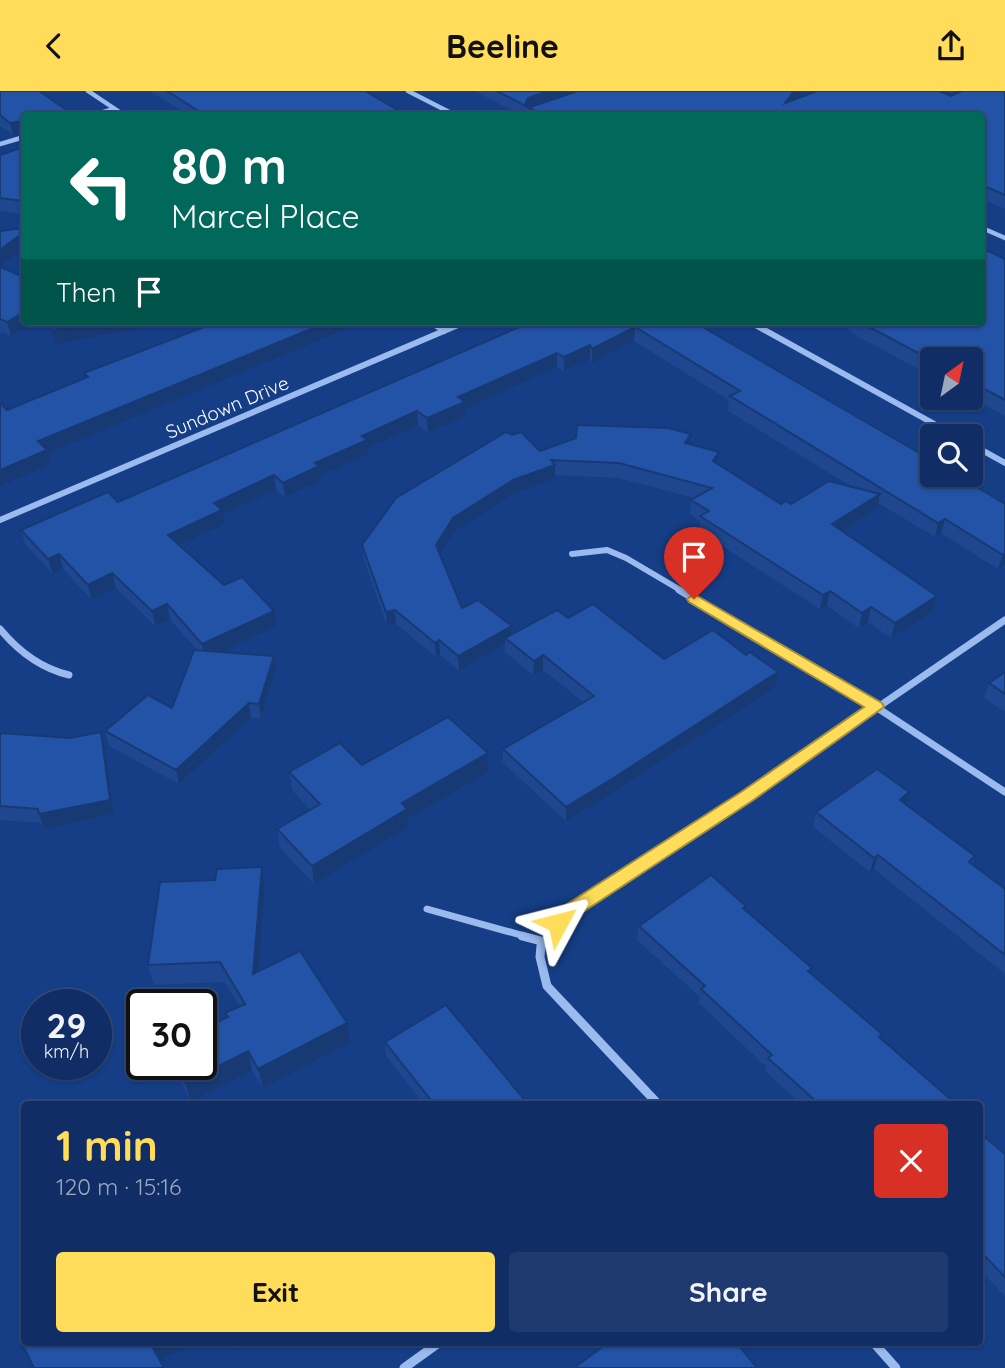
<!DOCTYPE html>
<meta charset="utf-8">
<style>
body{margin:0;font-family:Quicksand,sans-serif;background:#1e3a6e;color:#f1f3f6;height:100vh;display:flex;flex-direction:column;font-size:26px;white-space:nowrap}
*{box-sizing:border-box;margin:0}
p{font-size:23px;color:#9ca8bf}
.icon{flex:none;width:38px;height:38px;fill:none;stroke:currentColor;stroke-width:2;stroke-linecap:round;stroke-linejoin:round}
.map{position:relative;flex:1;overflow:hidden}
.side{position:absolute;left:21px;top:1010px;width:962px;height:245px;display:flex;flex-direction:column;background:#102e65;border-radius:7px;box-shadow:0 2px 5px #0004,0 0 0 2px #304a79}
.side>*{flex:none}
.top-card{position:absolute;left:21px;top:21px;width:964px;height:214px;border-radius:7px;box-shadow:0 2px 5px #0004,0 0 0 2px #304a79;background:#00695c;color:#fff;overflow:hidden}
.needle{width:46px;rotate:33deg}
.controls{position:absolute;left:920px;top:256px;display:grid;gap:14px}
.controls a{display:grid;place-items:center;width:63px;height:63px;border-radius:7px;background:#102e65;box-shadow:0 2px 5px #0004,0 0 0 2px #304a79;font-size:35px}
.speed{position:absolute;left:21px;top:898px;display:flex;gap:14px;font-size:35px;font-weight:700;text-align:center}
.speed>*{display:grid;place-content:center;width:91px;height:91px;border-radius:50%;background:#102e65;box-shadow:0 2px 5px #0004,0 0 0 2px #304a79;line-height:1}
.speed small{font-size:18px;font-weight:400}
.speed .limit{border:4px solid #111;border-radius:10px;background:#fff;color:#111}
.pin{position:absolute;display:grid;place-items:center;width:60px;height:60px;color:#fff;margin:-72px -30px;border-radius:50% 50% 50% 0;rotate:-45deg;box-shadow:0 0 7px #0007}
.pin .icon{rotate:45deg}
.me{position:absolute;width:77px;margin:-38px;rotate:52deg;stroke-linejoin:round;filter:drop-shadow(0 0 5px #0008)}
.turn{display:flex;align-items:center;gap:24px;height:147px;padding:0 35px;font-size:32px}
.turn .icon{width:91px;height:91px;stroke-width:2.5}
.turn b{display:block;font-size:49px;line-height:60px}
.then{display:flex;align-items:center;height:66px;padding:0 35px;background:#0003;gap:14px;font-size:26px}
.round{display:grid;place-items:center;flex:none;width:74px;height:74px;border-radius:7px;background:#1e3a6e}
.overview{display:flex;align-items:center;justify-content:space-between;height:119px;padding:0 35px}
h1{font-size:42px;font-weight:700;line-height:52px;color:#ffdc59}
.cta{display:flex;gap:14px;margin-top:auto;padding:14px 35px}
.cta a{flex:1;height:80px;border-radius:7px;background:#ffdc59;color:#111;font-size:28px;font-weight:700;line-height:80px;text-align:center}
.cta a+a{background:#1e3a6e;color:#f1f3f6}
header{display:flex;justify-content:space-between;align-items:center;height:91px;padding:0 35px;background:#ffdc59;color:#111;font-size:32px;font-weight:700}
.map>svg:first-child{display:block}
</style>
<header><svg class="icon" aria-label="back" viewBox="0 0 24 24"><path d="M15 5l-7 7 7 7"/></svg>Beeline<svg class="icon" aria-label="share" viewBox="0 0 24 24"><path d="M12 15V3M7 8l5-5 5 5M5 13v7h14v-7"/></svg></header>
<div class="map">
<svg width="1005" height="1277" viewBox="0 0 1005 1277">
<rect width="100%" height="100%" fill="#153e87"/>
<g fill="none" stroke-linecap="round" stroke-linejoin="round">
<!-- street-far3 -->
<g stroke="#9bbaee" stroke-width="4.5">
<polyline points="88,0 124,24"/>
<polyline points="408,0 455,24"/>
<polyline points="93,24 114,18"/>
<polyline points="0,53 24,46"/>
<polyline points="982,137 1005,147"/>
</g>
<!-- street-far2 -->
<g stroke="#9bbaee" stroke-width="6">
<polyline points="431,231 444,240"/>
<polyline points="750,231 956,345"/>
<polyline points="971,353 1005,372"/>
<polyline points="0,429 465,231"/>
<polyline points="572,463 607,459 626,467 682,500"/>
</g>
<!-- street-far1 -->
<g stroke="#9bbaee" stroke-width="7">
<polyline points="679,499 876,616 1005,701"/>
<path d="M0,538C19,561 40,577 69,584"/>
<polyline points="427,818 528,846"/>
<polyline points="548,846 567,822 747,706 1005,529"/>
</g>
<!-- street -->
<g stroke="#9bbaee" stroke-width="9">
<polyline points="522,845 545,851"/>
<polyline points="549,845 541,855 540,866 547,895 658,1013"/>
<polyline points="873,1251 896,1277"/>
<polyline points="404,1277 440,1251"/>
</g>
</g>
<!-- wall -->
<g fill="#1e478f">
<polygon points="0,0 24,24 24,53 22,52 20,43 13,44 0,35"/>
<polygon points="150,0 365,0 406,24 188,24"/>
<polygon points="475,0 802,0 795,8 951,5 1005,0 1005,118 982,108 982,24 520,24"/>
<polygon points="24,56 24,123 0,120 0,64"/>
<polygon points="1005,168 1005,325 970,306 971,306 971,268 933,268 933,286 859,246 837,231 982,231"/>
<polygon points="0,176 11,245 2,241 0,243"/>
<polygon points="531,231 694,231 1005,413 1005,474 998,478 941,442 935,446 878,412 877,418 842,440 937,505 933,520 891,547 868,531 859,537 827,515 820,518 699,440 700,430 690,423 691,409 694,407 618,387 555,384 555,388 513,403 454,441 440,463 462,517 512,535 512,544 568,527 664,568 776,596 614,701 566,730 503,672 503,658 583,611 543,579 533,584 505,561 505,553 459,580 440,564 436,566 396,533 387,535 364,469 362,454 512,344 540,360 690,353 717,373 781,413 791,413 852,396 728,320 729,309 634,250 592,272 590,268 564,280 557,276 465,318 465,325 428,342 418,334 368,357 368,363 320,385 320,390 285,406 276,399 223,423 225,433 180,454 224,494 277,535 220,561 274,565 276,579 261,627 251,627 179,693 109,655 105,640 172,617 197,559 170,528 155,535 116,497 91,508 63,478 53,483 25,453 21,439 118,411"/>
<polygon points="1005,581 1005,621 984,607 989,592"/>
<polygon points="101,641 105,656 114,723 44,738 42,732 0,729 0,642 70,647"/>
<polygon points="488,662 488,681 408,728 409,736 314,793 280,757 277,738 310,719 292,699 289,681"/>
<polygon points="909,701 906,713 975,765 972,774 1005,798 1005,883 874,778 870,781 813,736 816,721"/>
<polygon points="262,776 265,797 259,880 347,932 350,952 263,997 252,980 191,1011 172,973 201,973 226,927 225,922 239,915 224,891 154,894 148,874 215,789"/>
<polygon points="745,819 810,882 882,943 880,947 956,1013 801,1013 765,980 766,976 699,912 700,906 637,849 639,835"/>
<polygon points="385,951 528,1013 424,1013 386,965"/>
<polygon points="980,1042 1005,1063 1005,1205 980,1179"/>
</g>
<!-- shaded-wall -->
<g fill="#183a74">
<polygon points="548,0 584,0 531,18 525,15 528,7"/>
<polygon points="794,0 802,0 784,24 785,12"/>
<polygon points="24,30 24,42 19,39 20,43 13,44 10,32"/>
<polygon points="24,141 24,157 0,175 0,159"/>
<polygon points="24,221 24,231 34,231 11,245 7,231"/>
<polygon points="95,231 171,231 55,253 52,239"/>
<polygon points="328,231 363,231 48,362 51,373 0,395 0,379 38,350"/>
<polygon points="635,236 634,250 592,272 592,258"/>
<polygon points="590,254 590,268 564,280 564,266"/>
<polygon points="557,262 557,276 465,318 465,325 428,342 427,327 458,306"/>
<polygon points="417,320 418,334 368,357 368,363 320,385 320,390 285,406 283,392 362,345"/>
<polygon points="691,343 689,357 685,352"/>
<polygon points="719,361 717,375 713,370"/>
<polygon points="555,374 555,388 513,403 454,441 437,468 436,454 453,427 513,389"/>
<polygon points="274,384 276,399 223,423 225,433 171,458 168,444 214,412"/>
<polygon points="880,403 877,418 829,448 832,433"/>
<polygon points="945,428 941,442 935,446 938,432"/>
<polygon points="1005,462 1005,474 998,478 1003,464"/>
<polygon points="59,463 63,478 53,483 48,468"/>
<polygon points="112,482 116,497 91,508 88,494"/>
<polygon points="830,500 827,515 820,518 823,504"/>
<polygon points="937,505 933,520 891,547 895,532"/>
<polygon points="167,513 170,528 155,535 152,520"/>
<polygon points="871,516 868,531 859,537 862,522"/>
<polygon points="395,519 396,533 387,535 386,521"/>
<polygon points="274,520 277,535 205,568 202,553"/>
<polygon points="512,535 511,549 505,547 505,553 459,580 458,565"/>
<polygon points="439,549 440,564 436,566 435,552"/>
<polygon points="543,564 543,579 533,584 534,570"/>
<polygon points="274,565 276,579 261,627 259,613"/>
<polygon points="778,581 776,596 614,701 566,730 566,716"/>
<polygon points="249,612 251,627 179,693 176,679"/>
<polygon points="101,641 105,656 114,723 44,738 39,723"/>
<polygon points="488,662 488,681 408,728 409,736 314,793 312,775 402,712"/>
<polygon points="909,701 905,716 900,709"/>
<polygon points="878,764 874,778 870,781 874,767"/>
<polygon points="262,776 265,797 257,903 253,883"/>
<polygon points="347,932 350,952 263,997 258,978"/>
<polygon points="248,960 252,980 191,1011 185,992"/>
<polygon points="162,1251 194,1251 159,1271 153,1257"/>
<polygon points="231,1251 243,1251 233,1258"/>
</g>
<!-- building -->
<g fill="#2353a6" stroke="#183a74" stroke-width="2">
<polygon points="0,0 39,0 74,24 24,24 24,32 24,30 10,32 0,24"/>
<polygon points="167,0 365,0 406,24 205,24"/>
<polygon points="497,0 548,0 528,7 525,14 531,16 578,0 794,0 785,12 817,0 939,0 951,5 962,0 1005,0 1005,104 982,94 982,24 543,24"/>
<polygon points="24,36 24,43 19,39"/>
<polygon points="24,56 24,110 0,107 0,64"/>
<polygon points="24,137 24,141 0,159 0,140"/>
<polygon points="982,157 1005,168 1005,309 971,291 971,268 933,268 933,270 860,231 982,231"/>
<polygon points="0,176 24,186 24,221 7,231 0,228"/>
<polygon points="49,231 95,231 52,239"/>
<polygon points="217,231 328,231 38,350 47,359 0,379 0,312 7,319 88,286 84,282"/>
<polygon points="531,231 694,231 933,370 933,383 955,383 1005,413 1005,462 1003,464 945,428 938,432 730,305 740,300 635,236 592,258 590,254 564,266 557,262 458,306 465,311 427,327 417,320 362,345 367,349 315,372 319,375 283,392 274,384 214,412 222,419 168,444 224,494 242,486 274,520 202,553 167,513 152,520 112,482 88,494 59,463 48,468 21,439 108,401 118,411"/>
<polygon points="577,334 668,337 691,343 685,352 719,361 713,370 781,413 786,410 791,413 829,390 880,403 832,433 937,505 895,532 871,516 862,522 830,500 823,504 700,425 709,420 691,409 712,397 619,372 551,369 555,374 513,389 453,427 436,454 462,517 478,509 512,535 458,565 439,549 435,552 395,519 386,521 362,454 396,407 506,341 512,344 521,341 540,360 576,347"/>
<polygon points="593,513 664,568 713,539 746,564 750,561 778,581 615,686 566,716 503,658 594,605 543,564 534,570 505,547 557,519 568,527"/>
<polygon points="194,559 274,565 259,613 249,612 176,679 105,640 148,604 172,617"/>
<polygon points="1005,581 1005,603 989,592"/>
<polygon points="448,626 488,662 402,712 407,718 312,775 277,738 320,713 289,681 340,652 362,674"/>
<polygon points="101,641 110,709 39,723 38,718 0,715 0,642 70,647"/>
<polygon points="877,678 909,701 900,709 975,765 969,771 1005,798 1005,864 878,764 874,767 816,721"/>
<polygon points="262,776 253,883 300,860 347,932 258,978 248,960 185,992 175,973 201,973 201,939 228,926 225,922 245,913 220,871 148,874 160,791 215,789 217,778"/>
<polygon points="711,784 746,815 743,817 812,877 808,880 882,943 879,946 956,1013 819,1013 768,967 772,964 701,898 705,895 639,835"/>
<polygon points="446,914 528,1013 434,1013 385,951"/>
<polygon points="980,1042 1005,1063 1005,1186 980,1160"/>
<polygon points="24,1251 162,1251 153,1257 164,1277 34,1277 22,1253"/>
<polygon points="609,1251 736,1251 757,1277 574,1277"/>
</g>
<!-- route -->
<path fill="#ffdc59" stroke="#a68f3a" stroke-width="2" d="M694,503L882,612L884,616L752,710L574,827C566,835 562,841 551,838L549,832L561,817L741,701L864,616L689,511L687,508Z"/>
<g text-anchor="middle" stroke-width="7" stroke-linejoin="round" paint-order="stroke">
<!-- far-street labels -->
<g font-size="19" fill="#fff" stroke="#153e87">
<text transform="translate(227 316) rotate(-23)" y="7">Sundown Drive</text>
</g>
</g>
</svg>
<div class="controls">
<a><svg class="needle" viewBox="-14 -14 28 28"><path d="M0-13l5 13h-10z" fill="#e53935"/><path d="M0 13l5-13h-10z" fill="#9ca8bf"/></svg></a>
<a><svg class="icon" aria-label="search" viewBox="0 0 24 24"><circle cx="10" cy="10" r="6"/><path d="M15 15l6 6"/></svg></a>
</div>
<div class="speed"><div>29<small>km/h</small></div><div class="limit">30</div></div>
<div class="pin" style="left:694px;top:508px;background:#d93025"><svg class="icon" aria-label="arrive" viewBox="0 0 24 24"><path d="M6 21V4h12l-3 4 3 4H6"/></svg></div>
<svg class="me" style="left:558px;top:832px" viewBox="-20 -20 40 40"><path d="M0-17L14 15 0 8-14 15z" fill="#ffdc59" stroke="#fff" stroke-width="4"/></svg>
<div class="top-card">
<div class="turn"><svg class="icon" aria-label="left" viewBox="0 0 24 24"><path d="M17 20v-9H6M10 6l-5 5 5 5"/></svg><div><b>80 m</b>Marcel Place</div></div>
<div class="then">Then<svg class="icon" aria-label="arrive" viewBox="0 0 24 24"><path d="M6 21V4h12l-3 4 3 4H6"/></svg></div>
</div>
<section class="side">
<div class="overview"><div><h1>1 min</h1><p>120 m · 15:16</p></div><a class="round" style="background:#d93025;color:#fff"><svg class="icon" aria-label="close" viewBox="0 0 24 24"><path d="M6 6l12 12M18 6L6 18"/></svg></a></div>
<div class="cta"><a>Exit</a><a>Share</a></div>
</section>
</div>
